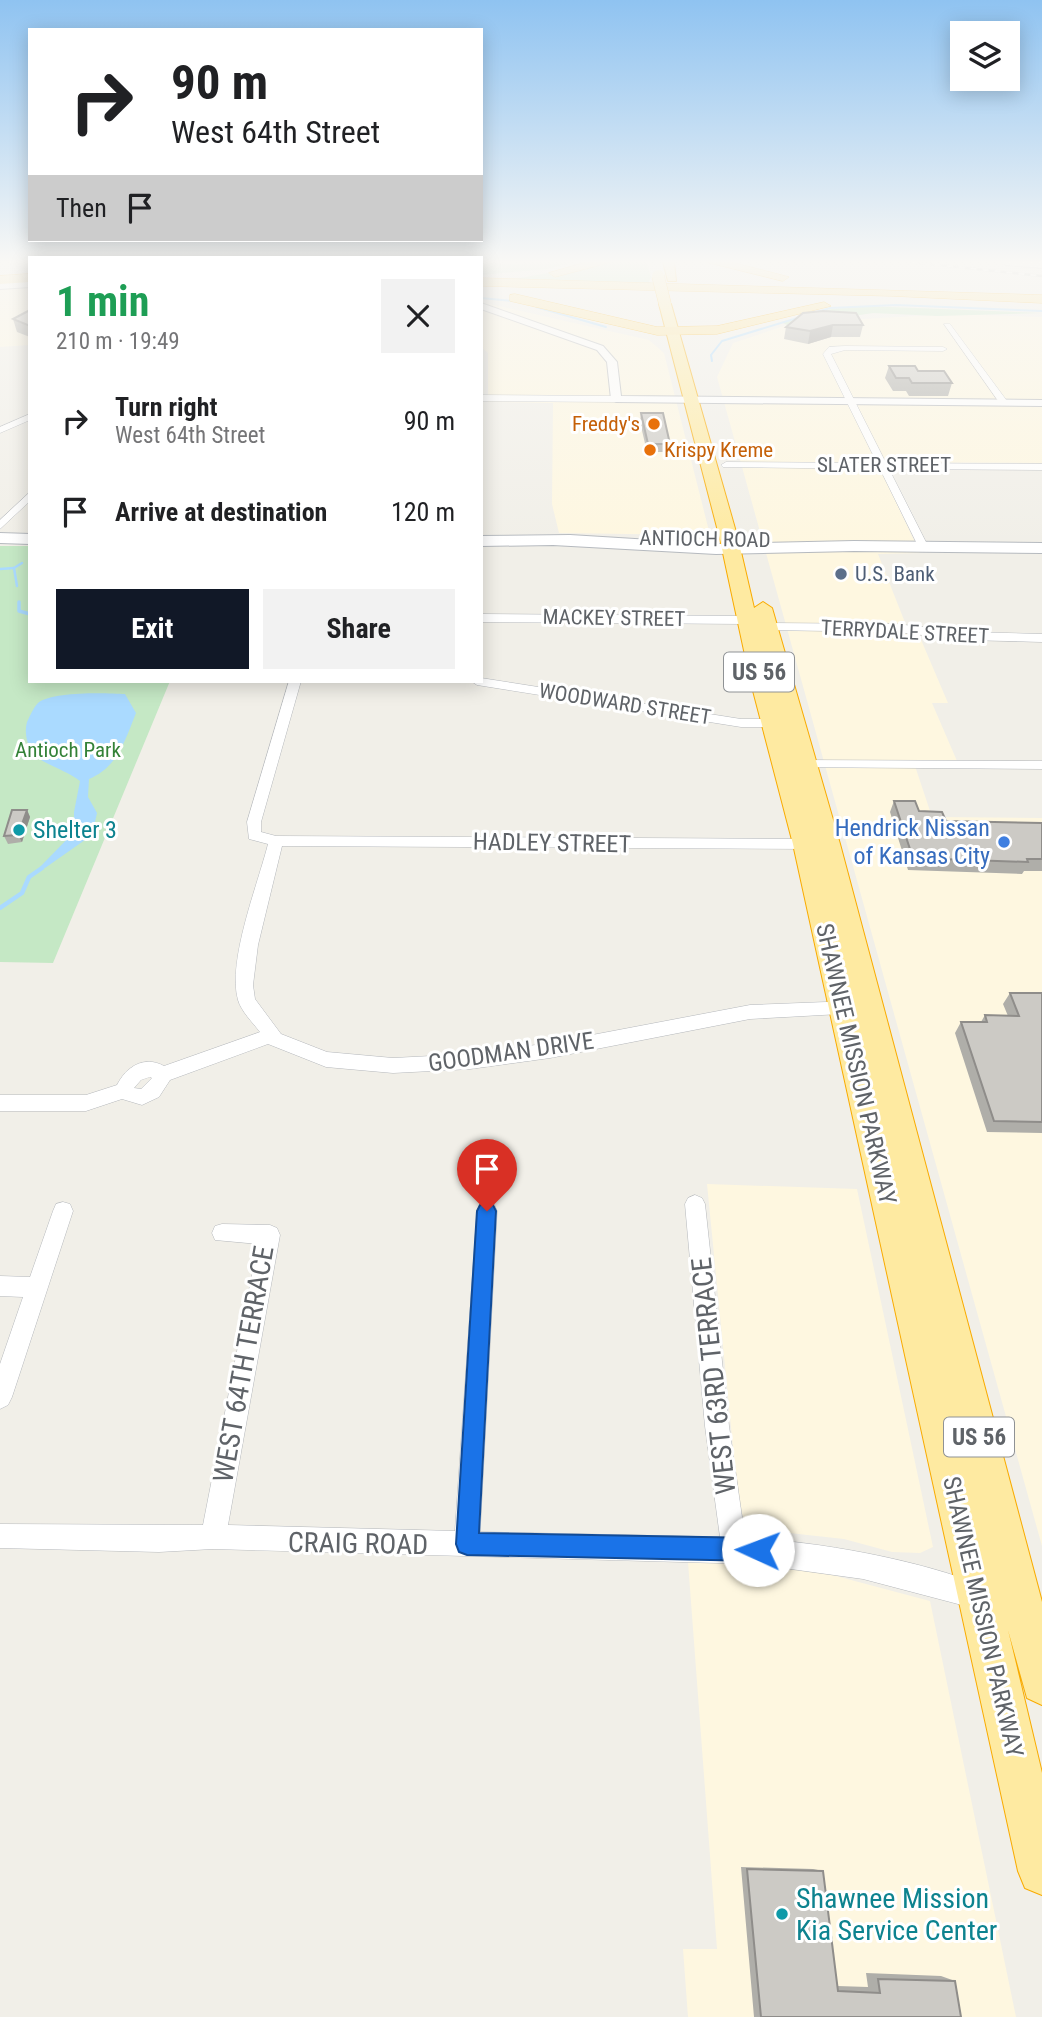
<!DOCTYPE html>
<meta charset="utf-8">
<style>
body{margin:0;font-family:"Roboto Condensed",sans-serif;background:#f2f2f2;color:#202124;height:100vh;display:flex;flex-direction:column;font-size:26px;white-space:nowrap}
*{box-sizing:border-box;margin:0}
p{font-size:23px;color:#757577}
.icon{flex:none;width:38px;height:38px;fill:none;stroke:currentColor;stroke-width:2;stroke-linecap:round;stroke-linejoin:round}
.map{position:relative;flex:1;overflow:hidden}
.details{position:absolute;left:28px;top:256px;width:455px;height:427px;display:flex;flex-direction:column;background:#fff;border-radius:0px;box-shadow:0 4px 18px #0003}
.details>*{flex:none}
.guide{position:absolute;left:28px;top:28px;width:455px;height:214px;border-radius:0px;box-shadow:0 4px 18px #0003;background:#fff;color:#202124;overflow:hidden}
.buttons{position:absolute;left:950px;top:21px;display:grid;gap:14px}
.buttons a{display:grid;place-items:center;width:70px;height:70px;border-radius:0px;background:#fff;box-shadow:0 4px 18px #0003;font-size:35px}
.pin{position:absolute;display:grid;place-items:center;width:60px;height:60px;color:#fff;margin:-72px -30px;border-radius:50% 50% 50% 0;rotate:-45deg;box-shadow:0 0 7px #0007}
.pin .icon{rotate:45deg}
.me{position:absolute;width:77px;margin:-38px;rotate:272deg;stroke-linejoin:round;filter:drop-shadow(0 0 5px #0008)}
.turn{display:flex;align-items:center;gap:24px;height:147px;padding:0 28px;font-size:32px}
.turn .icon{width:91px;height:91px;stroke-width:2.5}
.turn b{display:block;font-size:49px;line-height:60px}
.then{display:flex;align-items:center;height:66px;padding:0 28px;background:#0003;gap:14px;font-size:26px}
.round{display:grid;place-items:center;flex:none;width:74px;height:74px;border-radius:0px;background:#f2f2f2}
.summary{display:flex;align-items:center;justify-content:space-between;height:119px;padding:0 28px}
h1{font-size:42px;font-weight:700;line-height:52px;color:#1e9e55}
.button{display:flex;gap:14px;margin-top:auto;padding:14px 28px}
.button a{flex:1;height:80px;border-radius:0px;background:#111827;color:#fff;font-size:28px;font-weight:700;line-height:80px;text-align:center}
.button a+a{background:#f2f2f2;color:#202124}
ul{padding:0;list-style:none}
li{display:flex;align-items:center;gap:21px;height:91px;padding:0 28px}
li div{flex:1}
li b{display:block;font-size:26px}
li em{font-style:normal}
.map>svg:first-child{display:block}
</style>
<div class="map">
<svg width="1042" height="2017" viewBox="0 0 1042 2017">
<rect width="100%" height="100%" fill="#f1efe8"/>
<!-- commercial -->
<g fill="#fef7e0">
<polygon points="30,282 30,345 0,347 0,284"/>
<polygon points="481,302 649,340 664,353 709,531 699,535 559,533 552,504 553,403 488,402 488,353 481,347"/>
<polygon points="950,314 1042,317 1042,463 877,462 920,553 878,554 906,625 919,635 948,703 932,703 957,761 914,763 932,817 1042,818 1042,1546 717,377 733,343 793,323"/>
<polygon points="707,1184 857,1189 933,1547 920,1553 892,1552 844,1539 754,1529 745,1520 739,1508"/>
<polygon points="688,1562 754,1564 821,1572 930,1601 1016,2017 688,2017 683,1949 717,1949"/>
</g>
<!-- green -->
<g fill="#c5e8c5">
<polygon points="481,262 517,265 525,262 576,262 547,269 481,275"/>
<polygon points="610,262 647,262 651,277 649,282 652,283 514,279"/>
<polygon points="865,306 1042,313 937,316 873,313 789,326 781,322 832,309"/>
<polygon points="0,546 30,546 30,681 170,681 53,963 0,962"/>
</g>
<!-- water -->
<path fill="#aadaff" d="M125,694L136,713C125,740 118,767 89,779L88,797L97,813L92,835L45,868L40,867L74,832V812L80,781C68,771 41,763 33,754C27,745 24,732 27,722C30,716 33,708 38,703C52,691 106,693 125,694Z"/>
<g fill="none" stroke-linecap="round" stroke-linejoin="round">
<!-- stream-far3 -->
<g stroke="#aadaff" stroke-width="2">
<polyline points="481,298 514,301"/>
<polyline points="536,307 606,327"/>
<polyline points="712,361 711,355 722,341 830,308 896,305 1042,311"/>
</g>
<!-- stream-far2 -->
<g stroke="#aadaff" stroke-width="2.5">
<polyline points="0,569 14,568"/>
<polyline points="17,586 14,568 22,563"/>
</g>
<!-- stream-far1 -->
<polyline stroke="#aadaff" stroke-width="3.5" points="19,602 19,611 30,614"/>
<!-- stream -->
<polyline stroke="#aadaff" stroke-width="4.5" points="0,908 22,893 29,877 42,868"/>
<!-- minor casing -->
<g stroke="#b5b8bc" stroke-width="1">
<g id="minor">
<polygon points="944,324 950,324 1007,401 1007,405 1001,405"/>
<polygon points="845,346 943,347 947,349 943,351 845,350 831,354 886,463 1042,464 1042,470 889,469 929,548 924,551 919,548 880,469 723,467 721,465 726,462 877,463 823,354 829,347"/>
<polygon points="481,395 616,396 620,399 616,402 481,401"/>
<polygon points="30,414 30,420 0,433 0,427"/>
<polygon points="30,492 30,501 0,529 0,520"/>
<polygon points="481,614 747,616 753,620 747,624 481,622"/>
<polygon points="768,623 896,624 966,632 1042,634 1042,642 966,640 896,632 764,630 762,627"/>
<polygon points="481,678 741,719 774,719 781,723 774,727 741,727 477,685 471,681 481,681"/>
<path d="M289,681H301L261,822V832L276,836L817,839L825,844L817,849L282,846L258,945L253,985L255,999L281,1034L327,1052L393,1058L470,1054L550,1043L750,1005L852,1001L858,1003L861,1008L858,1013L750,1019L550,1058L470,1069L393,1073L326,1067L268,1044L170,1080L159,1097L142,1105L122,1099L86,1111H0V1095H86L117,1085C126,1067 144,1055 164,1066L260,1032C253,1023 241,1011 238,1000C227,961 258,884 268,844L249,839L247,822ZM150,1077L152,1078L141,1089L134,1088L141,1080Z"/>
<polygon points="794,760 1042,761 1042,769 789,767 787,764"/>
<path d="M695,1195L702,1198L705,1204L729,1426L745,1538C816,1541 921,1560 986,1587L990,1596L986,1605L977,1609L863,1579L754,1564L213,1549L159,1552L0,1548V1524L203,1525L258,1244L215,1240L212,1233L215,1226L222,1224L270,1225L277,1228L280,1235L228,1525L455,1531L477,1211L480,1204L487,1202L494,1204L497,1211L480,1532L720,1537L705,1426L685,1204L688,1198Z"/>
<polygon points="63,1202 70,1204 73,1211 12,1397 8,1405 0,1409 0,1364 23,1297 0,1296 0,1276 30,1277 53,1211 56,1204"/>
</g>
</g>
<!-- tertiary casing -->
<g stroke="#b5b8bc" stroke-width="2">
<g id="tertiary">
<polygon points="30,281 30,287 0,289 0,283"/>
<polygon points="481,303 603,346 617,362 621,396 1042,400 1042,406 616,402 611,399 607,362 597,350 481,309"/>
</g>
</g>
<!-- secondary casing -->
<g stroke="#b6babf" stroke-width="2">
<g id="secondary">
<polygon points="1001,262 1042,262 1042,268 1006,265"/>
<polygon points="0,533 30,534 30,544 0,543"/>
<polygon points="570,535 716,544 854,541 1042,543 1042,553 854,551 716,554 553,545 481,546 481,536"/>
</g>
</g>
<!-- trunk casing -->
<g stroke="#f9ab00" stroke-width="2">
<g id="trunk">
<polygon points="663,262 674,262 676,281 668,281"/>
<polygon points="665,300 671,304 738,539 754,608 763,602 772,608 840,844 1042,1602 1042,1705 1027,1698 1008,1630 1042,1773 1042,1895 1025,1888 1018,1871 793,844 751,683 720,539 659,304"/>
</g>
</g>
<!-- motorway casing -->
<g stroke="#f9ab00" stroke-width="1">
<g id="motorway">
<polygon points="587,262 611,262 555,277 549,273"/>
<polygon points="706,262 731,262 789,277 783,281"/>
<polygon points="30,274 30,282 0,284 0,276"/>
<polygon points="481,278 1042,295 1042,303 892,296 481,286"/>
<polygon points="515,294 657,327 717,326 824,302 831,306 717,334 657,335 510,301 510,295"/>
</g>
</g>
<!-- minor -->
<use href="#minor" fill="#fff" fill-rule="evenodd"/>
<!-- tertiary -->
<use href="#tertiary" fill="#fff" fill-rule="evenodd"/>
<!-- secondary -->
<use href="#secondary" fill="#fff" fill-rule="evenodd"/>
<!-- trunk -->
<use href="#trunk" fill="#feeaa1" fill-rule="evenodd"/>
<!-- motorway -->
<use href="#motorway" fill="#fde293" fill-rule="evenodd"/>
<!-- rail casing -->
<g stroke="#b6b7b8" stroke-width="2.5">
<polyline id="rail" points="911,262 1042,276"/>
</g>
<!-- rail -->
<use href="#rail" stroke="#fff" stroke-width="2" stroke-dasharray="6" stroke-linecap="butt"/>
<!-- trunk-bridge casing -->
<g stroke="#f9ab00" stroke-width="13" stroke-linecap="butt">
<polyline id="trunk-bridge" points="658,276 665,304"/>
</g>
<!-- trunk-bridge -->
<use href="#trunk-bridge" stroke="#feeaa1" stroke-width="12"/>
</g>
<!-- wall -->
<g fill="#afaea9">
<polygon points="30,310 30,337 17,332 13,319"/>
<polygon points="803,313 863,325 860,337 831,337 808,344 784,339 786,327"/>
<polygon points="889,366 918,371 952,383 948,396 909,396 906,391 893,391 885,378"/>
<polygon points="641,413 670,444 669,452 647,452 640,422"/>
<polygon points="894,801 946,821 1042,823 1042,871 1024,871 1022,874 908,870 890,812"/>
<polygon points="27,810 30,817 22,842 8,844 4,836"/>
<polygon points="1010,993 1042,993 1042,1133 987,1132 955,1033 961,1022 981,1022 985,1015 1008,1016 1003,1004"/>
<polygon points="741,1867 813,1869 823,1871 837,1986 868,1987 866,1973 941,1976 955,1981 961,2017 754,2017"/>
</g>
<!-- shaded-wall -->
<g fill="#8f8d8a">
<polygon points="833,325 831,337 808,344 810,331"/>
<polygon points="27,810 30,817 22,842 18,835"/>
</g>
<!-- building -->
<g fill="#cccac5" stroke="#8f8d8a" stroke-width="2">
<polygon points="30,310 30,326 13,319"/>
<polygon points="823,311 856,313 863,325 833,325 810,331 786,327 803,313"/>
<polygon points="889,366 915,366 918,371 944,371 952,383 912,383 909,378 896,378"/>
<polygon points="641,413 663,413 670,444 648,444"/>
<polygon points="894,801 915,801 919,811 942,812 946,821 1042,823 1042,859 1027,859 1028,862 913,858"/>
<polygon points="12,810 27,810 18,835 4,836"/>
<polygon points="1010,993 1042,993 1042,1122 994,1121 961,1022 987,1022 985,1015 1019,1016"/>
<polygon points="747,1869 823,1871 838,1991 880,1993 878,1979 955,1981 961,2017 761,2017"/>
</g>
<!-- sky -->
<linearGradient id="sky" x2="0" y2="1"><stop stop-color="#8fc3f1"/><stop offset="0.48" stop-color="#f9f8f5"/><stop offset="1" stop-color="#f9f8f5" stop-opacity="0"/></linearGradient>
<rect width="1042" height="545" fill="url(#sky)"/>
<!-- route -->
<polygon fill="#1a73e8" stroke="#114b97" stroke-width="2" points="487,1203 493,1205 496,1211 479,1533 758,1538 766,1542 770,1550 766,1558 758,1561 467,1555 459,1552 456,1544 477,1211 480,1205"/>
<!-- markers -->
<g fill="#e8710a" stroke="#fff" stroke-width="2.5">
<circle cx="654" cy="424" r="7"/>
<circle cx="650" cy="450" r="7"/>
</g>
<circle fill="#5c6f8a" stroke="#fff" stroke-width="2.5" cx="841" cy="574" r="7"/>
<g fill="#0f9aa8" stroke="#fff" stroke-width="2.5">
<circle cx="19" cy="830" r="7"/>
<circle cx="782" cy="1914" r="7"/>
</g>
<circle fill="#3f7fe0" stroke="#fff" stroke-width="2.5" cx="1004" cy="842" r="7"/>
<g text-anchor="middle" stroke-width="6" stroke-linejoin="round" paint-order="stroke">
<!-- far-food labels -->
<g font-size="21" fill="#c56008" stroke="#fff" text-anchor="end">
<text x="640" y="431">Freddy's</text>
<text x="664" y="457" text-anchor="start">Krispy Kreme</text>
</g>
<!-- far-street labels -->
<g font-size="21" fill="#5f6368" stroke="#fff">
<text x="884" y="472">SLATER STREET</text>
<text transform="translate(705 539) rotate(1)" y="7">ANTIOCH ROAD</text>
<text transform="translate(614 618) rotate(1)" y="7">MACKEY STREET</text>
<text transform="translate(905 632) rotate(3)" y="7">TERRYDALE STREET</text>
<text transform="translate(625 704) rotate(9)" y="7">WOODWARD STREET</text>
</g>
<!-- far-service labels -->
<g font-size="21" fill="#4e5e75" stroke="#fff" text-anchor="start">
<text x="855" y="581">U.S. Bank</text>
</g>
<!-- far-park labels -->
<g font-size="21" fill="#348238" stroke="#fff">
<text x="68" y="757">Antioch Park</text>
</g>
<!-- shield labels -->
<g fill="#fff" stroke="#8f9295" stroke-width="2">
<rect x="724" y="652.5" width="70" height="39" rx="5"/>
<rect x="944" y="1417.5" width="70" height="39" rx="5"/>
</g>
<g font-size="23" font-weight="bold" fill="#5f6368">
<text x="759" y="680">US 56</text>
<text x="979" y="1445">US 56</text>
</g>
<!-- shop labels -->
<g font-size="24" fill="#366cbe" stroke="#fff" text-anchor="end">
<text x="990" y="836">Hendrick Nissan<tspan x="990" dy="28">of Kansas City</tspan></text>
</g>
<!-- culture labels -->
<g font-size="24" fill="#0d838f" stroke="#fff" text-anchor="start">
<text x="33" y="838">Shelter 3</text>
</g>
<!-- street labels -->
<g font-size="24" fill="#5f6368" stroke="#fff">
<text transform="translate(552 843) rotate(1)" y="8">HADLEY STREET</text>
<text transform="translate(511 1052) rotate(-8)" y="8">GOODMAN DRIVE</text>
<text transform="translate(856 1064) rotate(77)" y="8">SHAWNEE MISSION PARKWAY</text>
<text transform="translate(983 1617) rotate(77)" y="8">SHAWNEE MISSION PARKWAY</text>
</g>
<!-- near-street labels -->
<g font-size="28" fill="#5f6368" stroke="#fff">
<text transform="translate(243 1364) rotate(-80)" y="10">WEST 64TH TERRACE</text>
<text transform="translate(713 1376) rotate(-96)" y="10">WEST 63RD TERRACE</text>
<text transform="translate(358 1543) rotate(1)" y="10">CRAIG ROAD</text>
</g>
<!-- near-culture labels -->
<g font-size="28" fill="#0d838f" stroke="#fff" text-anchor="start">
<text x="796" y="1908">Shawnee Mission<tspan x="796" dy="32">Kia Service Center</tspan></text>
</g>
</g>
</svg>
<div class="buttons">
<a><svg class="icon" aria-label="layers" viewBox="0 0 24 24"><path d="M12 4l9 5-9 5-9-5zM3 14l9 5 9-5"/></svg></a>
</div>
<div class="pin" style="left:487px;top:1211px;background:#d93025"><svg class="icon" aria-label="arrive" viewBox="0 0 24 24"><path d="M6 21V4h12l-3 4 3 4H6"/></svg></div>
<svg class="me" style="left:758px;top:1550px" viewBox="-20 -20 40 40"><circle r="19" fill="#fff"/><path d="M0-13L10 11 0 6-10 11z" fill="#1a73e8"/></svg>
<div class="guide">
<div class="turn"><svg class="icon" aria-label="right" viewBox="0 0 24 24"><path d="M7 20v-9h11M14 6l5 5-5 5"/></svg><div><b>90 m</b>West 64th Street</div></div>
<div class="then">Then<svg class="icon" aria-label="arrive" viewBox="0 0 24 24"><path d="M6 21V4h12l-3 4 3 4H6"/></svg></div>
</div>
<section class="details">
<div class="summary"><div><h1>1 min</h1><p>210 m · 19:49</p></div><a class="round"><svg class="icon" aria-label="close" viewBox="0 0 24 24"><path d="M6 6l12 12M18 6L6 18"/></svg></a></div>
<ul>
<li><svg class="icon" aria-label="right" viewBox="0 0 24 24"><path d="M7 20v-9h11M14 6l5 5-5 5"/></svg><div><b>Turn right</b><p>West 64th Street</p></div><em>90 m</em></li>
<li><svg class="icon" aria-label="arrive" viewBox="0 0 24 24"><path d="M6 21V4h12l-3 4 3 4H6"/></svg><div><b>Arrive at destination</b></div><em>120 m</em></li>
</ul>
<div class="button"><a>Exit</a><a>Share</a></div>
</section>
</div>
